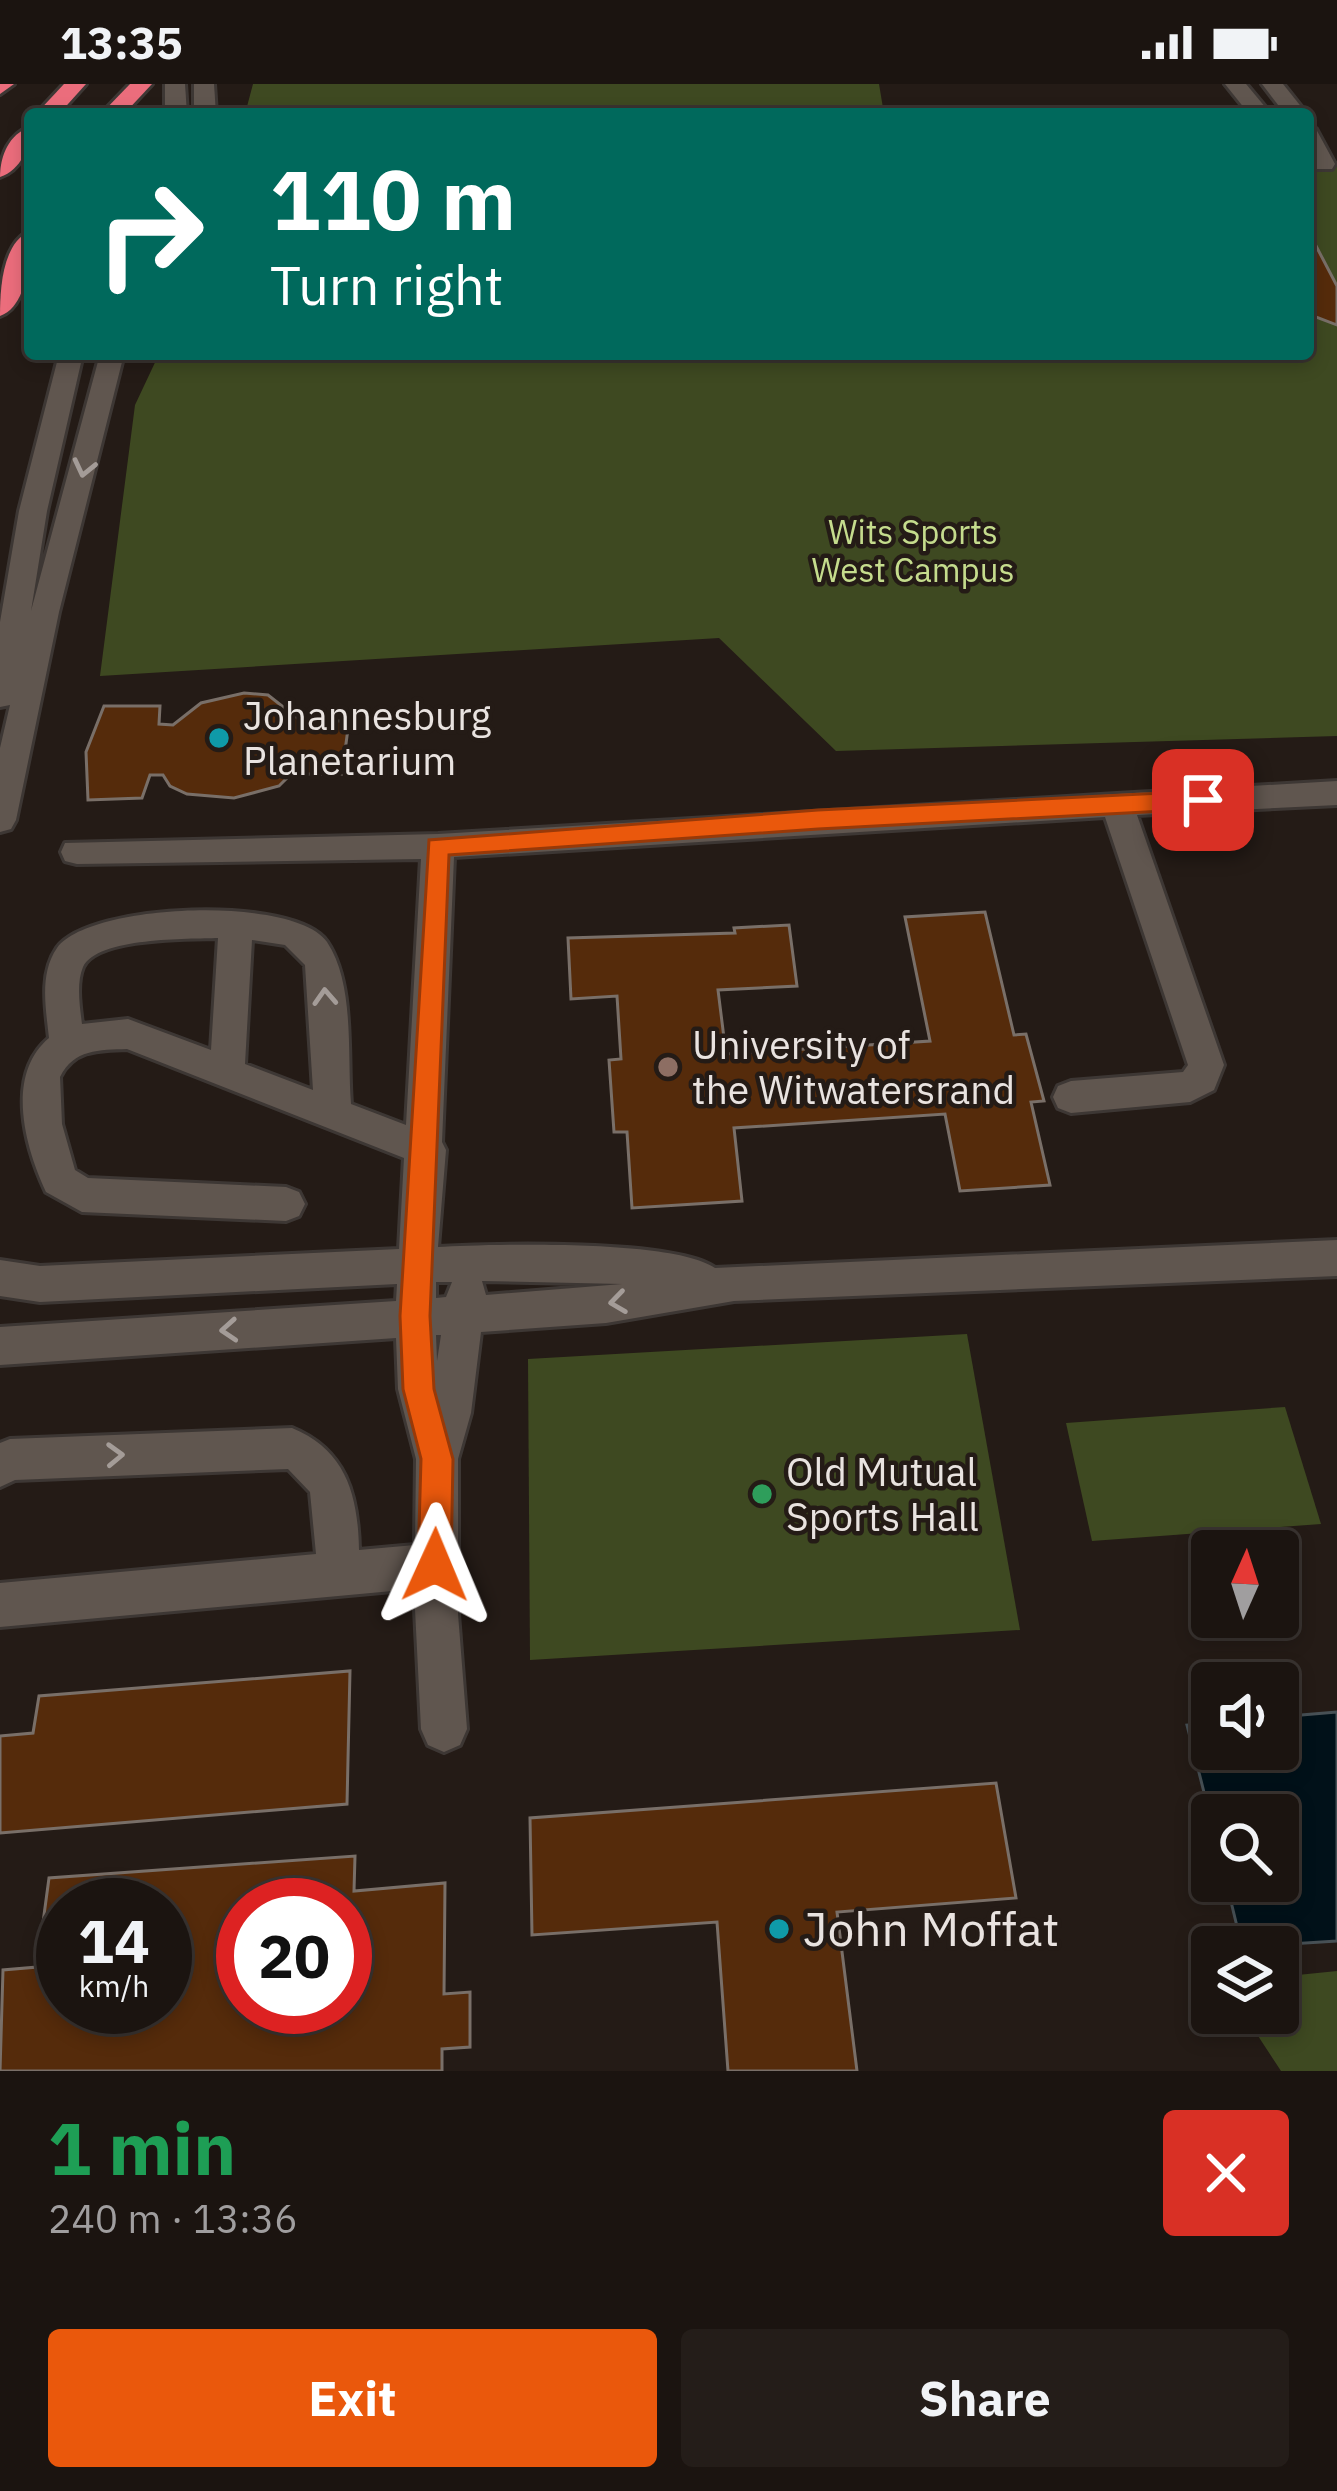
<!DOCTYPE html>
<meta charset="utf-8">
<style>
body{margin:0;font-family:"IBM Plex Sans",sans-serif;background:#241d19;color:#f1f3f6;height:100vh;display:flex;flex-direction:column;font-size:45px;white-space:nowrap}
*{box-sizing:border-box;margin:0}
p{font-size:39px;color:#a09e9f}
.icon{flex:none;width:66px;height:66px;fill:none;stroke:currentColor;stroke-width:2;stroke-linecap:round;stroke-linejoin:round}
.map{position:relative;height:1987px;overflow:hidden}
.details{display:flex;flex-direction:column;background:#1b1410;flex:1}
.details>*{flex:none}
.banner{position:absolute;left:24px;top:24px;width:1290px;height:252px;border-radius:12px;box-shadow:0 6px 18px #0003,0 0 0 3px #393330;background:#00695c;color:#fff;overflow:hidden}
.needle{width:78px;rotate:3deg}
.controls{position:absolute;left:1191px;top:1446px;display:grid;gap:24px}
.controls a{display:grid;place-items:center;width:108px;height:108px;border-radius:12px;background:#1b1410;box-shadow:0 6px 18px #0003,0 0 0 3px #393330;font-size:60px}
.speed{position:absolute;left:36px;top:1794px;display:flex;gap:24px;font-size:60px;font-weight:700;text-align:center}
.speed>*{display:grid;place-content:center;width:156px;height:156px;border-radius:50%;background:#1b1410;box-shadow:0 6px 18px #0003,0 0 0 3px #393330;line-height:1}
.speed small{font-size:30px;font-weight:400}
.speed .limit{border:18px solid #d22;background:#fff;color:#111}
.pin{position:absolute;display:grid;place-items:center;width:102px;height:102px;color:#fff;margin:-51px;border-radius:24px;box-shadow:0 6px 18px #0006}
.me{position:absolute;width:132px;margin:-66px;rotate:1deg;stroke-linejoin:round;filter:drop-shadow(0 0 9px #0008)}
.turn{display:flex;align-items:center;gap:42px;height:252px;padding:0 48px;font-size:54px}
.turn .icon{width:156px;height:156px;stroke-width:2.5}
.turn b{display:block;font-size:84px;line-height:102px}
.round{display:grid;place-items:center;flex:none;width:126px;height:126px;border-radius:12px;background:#241d19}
.summary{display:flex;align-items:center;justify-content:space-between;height:204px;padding:0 48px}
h1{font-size:72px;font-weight:800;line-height:90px;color:#1e9e55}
.button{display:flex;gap:24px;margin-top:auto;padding:24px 48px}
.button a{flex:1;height:138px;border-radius:12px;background:#ea580c;color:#fff;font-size:48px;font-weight:800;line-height:138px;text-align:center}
.button a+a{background:#241d19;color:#f1f3f6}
.status{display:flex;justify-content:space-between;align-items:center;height:84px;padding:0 60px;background:#1b1410;direction:ltr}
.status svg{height:33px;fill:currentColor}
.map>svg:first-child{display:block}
</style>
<div class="status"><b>13:35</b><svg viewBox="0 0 49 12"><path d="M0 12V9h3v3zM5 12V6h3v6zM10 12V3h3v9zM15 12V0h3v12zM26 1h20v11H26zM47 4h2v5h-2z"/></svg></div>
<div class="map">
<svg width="1337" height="1987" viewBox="0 0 1337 1987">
<rect width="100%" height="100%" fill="#241b16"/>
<!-- green -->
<g fill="#3e4921">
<polygon points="253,0 879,0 884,30 245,30"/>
<polygon points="1308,77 1337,77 1337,652 836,667 719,554 100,592 135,321 159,270 1308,270"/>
<polygon points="967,1250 1020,1546 530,1576 528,1275"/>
<polygon points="1285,1323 1321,1440 1092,1457 1066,1339"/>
<polygon points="1337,1887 1337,1987 1281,1987 1243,1929 1278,1929 1278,1893"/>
</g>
<!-- water -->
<polygon fill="#011119" stroke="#475055" stroke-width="3" points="1337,1628 1337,1857 1242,1863 1226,1797 1278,1797 1278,1731 1212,1731 1212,1740 1187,1641 1212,1639 1212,1665 1278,1665 1278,1633"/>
<!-- building -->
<g fill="#552b0b" stroke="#796f68" stroke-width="3" fill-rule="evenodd">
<polygon points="1308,157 1315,160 1337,202 1337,241 1308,230"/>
<polygon points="244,609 268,611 301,637 349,637 342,690 291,690 279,702 234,714 187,710 170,702 163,691 150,691 142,714 88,716 86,668 104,622 160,622 159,640 173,641 201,619"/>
<polygon points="985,828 1014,951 1026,950 1044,1017 1031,1018 1050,1101 960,1107 945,1030 734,1044 742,1117 632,1124 627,1048 614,1048 609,976 621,975 617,912 571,915 568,854 735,849 734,844 789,841 797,902 718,906 726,970 930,957 905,833"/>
<polygon points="350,1587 347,1720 0,1749 0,1652 33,1649 39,1612"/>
<polygon points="996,1699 1016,1814 837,1828 857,1987 728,1987 717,1838 532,1851 530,1734"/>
<path d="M355,1772L354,1807L445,1799L444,1910L470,1908V1963L442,1965V1987H0L3,1886L37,1883L49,1794ZM63,1821H165V1923H63ZM243,1821H345V1923H243Z"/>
</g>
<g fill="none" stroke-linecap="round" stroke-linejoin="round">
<!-- minor casing -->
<g stroke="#3d3734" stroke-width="6">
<g id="minor">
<polygon points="165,0 185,0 187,30 165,30"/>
<polygon points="194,0 214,0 216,30 194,30"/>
<polygon points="1225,0 1246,0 1271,30 1249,30"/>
<polygon points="1262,0 1283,0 1307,30 1285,30"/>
<path d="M1308,44L1316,45L1335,80L1332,85H1316C1307,71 1308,60 1308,44Z"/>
<polygon points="59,270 83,270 47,427 31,527 100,270 124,270 59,528 16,736 11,745 0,748 0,664 10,621 0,623 0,538 19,427"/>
<path d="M1337,697V721L1137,731L1224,981L1214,1006L1190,1018L1071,1029L1058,1024L1053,1013L1058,1002L1071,997L1183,988L1188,981L1105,733L454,773L442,1058L446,1066L438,1163C494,1160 674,1155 715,1184L1337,1156V1192L734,1217L606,1239L481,1248L471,1329L458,1375V1530L467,1645L460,1661L444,1668L428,1661L421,1645L414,1505L0,1543V1499L316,1470L310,1408L288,1385L15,1396L0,1403V1359L10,1355L292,1344C346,1366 358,1411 359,1466L415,1461L416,1375L398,1305L396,1254L0,1281V1243L396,1217L397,1200L40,1218L0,1212V1176L40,1182L399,1165L404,1074L127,965C99,966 74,965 60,993L62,1040L75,1086L88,1094L286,1103L299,1108L305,1120L299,1132L286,1137L82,1128L46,1108C25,1063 5,991 49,954C46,925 39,890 57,864C89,819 295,811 327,858C355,900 347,971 351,1020L406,1041L421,775L77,780L65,777L61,768L65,759L438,750ZM218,854L211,966L128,935L82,940C80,924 76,899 83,883C97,853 189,855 218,854ZM252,856L285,861L305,881L313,1006L245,980ZM482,1197L622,1200L486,1211ZM436,1198H452L446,1213L436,1214ZM436,1251H441L437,1277Z"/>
</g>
</g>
<!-- highway casing -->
<g stroke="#3d3734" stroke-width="6">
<g id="highway">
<polygon points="0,0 14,0 0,10"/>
<polygon points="64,0 86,0 59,30 36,30"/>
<polygon points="130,0 152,0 124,30 101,30"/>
<path d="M30,43C30,63 21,86 0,93C0,72 9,50 30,43Z"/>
<path d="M30,147C30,173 28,222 0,232C0,206 2,159 30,147Z"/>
</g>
</g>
<!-- minor -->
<use href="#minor" fill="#60564f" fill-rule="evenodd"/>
<!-- highway -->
<use href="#highway" fill="#eb6d7c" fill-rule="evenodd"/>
</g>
<!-- one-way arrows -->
<defs><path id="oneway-chevron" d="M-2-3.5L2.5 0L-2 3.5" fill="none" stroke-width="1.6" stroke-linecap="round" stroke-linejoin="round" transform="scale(3)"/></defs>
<g stroke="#a49c98">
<use href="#oneway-chevron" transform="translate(84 384) rotate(103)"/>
<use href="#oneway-chevron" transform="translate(325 913) rotate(-93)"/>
<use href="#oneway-chevron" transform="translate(618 1218) rotate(172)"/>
<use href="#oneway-chevron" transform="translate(229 1246) rotate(176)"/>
<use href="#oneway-chevron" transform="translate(115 1371) rotate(-2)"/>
</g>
<!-- route -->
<polygon fill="#ea580c" stroke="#983908" stroke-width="3" points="1203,707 1215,716 1203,725 818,745 449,771 430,1232 434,1305 453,1375 451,1481 446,1492 435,1497 423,1492 418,1481 421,1375 403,1305 400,1232 429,756 818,726"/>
<!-- markers -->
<g fill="#0f9aa8" stroke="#241b16" stroke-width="4.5">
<circle cx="219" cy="654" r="12"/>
<circle cx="779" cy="1845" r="12"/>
</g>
<circle fill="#8d6e63" stroke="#241b16" stroke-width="4.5" cx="668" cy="983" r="12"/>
<circle fill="#2e9e5b" stroke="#241b16" stroke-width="4.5" cx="762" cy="1410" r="12"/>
<g text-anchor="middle" stroke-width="9" stroke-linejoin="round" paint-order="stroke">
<!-- far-park labels -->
<g font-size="33" fill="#c5dc8d" stroke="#241b16">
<text x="913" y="460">Wits Sports<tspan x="913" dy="38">West Campus</tspan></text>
</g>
<!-- poi labels -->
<g font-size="39" fill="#e9e3e0" stroke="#241b16" text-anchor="start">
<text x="243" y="646">Johannesburg<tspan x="243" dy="45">Planetarium</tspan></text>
<text x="692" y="975">University of<tspan x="692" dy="45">the Witwatersrand</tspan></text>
<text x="786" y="1402">Old Mutual<tspan x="786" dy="45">Sports Hall</tspan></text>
</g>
<!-- near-poi labels -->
<g font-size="48" fill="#e9e3e0" stroke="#241b16" text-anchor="start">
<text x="803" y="1862">John Moffat</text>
</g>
</g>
</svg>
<div class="controls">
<a><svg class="needle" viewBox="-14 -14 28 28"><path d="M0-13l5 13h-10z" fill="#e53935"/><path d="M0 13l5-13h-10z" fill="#a09e9f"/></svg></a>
<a><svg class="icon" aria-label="sound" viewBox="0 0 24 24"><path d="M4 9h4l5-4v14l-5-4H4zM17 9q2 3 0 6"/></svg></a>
<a><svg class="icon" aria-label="search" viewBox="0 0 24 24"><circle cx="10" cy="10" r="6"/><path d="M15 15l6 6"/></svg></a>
<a><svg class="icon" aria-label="layers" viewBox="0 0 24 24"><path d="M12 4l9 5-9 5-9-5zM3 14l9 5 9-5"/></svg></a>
</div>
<div class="speed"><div>14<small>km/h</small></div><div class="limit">20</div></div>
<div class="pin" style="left:1203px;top:716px;background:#d93025"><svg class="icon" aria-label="arrive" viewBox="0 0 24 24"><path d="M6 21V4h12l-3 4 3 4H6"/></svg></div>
<svg class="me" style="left:435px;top:1481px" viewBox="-20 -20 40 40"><path d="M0-17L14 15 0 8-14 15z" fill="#ea580c" stroke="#fff" stroke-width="4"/></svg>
<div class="banner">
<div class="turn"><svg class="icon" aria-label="right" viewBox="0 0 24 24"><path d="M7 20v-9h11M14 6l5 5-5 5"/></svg><div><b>110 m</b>Turn right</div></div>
</div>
</div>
<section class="details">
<div class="summary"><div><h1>1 min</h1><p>240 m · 13:36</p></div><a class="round" style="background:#d93025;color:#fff"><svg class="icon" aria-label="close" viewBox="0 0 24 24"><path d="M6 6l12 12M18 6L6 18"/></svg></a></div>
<div class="button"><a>Exit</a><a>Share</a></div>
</section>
